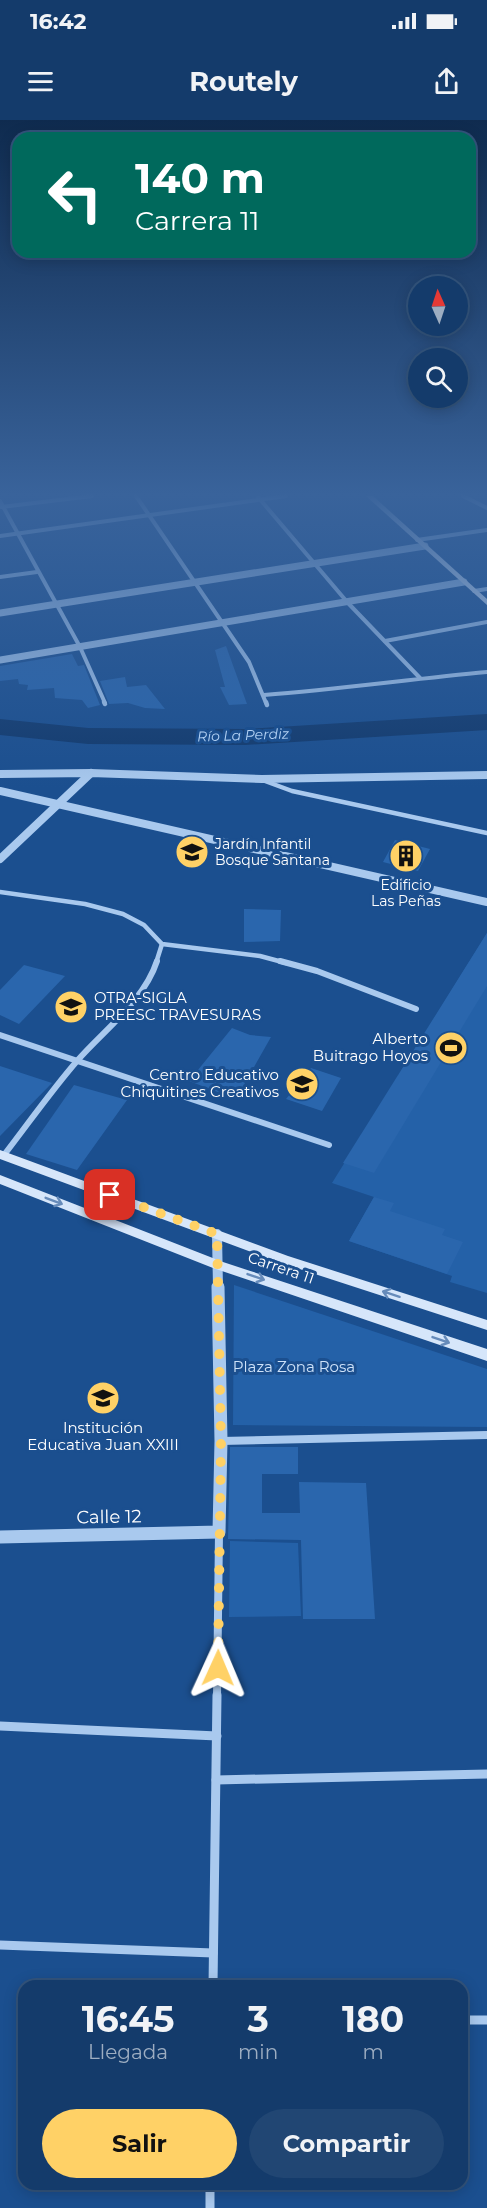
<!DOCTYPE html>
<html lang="es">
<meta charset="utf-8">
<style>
body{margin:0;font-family:Montserrat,sans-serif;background:#214673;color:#f1f3f6;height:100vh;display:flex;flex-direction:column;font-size:22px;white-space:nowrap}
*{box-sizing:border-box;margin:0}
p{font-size:20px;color:#9dadc1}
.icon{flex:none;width:33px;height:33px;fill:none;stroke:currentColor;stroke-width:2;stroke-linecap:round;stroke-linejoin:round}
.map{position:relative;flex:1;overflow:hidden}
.sheet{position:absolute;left:18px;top:1860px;width:450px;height:210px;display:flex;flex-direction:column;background:#143b6b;border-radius:18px;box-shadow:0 3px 15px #0003,0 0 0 2px #33557e}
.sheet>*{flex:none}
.guide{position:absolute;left:12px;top:12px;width:464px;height:126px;border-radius:18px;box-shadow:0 3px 15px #0003,0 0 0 2px #33557e;background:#00695c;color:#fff;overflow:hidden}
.needle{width:39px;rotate:357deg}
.buttons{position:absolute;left:408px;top:156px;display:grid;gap:12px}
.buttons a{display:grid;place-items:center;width:60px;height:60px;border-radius:50%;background:#143b6b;box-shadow:0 3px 15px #0003,0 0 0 2px #33557e;font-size:30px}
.pin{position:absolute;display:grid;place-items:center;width:51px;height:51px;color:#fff;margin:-26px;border-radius:12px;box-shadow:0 3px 9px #0006}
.me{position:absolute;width:66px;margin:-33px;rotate:1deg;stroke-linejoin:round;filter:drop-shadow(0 0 4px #0008)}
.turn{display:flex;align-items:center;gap:21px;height:126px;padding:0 24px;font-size:27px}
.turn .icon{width:78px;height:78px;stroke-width:2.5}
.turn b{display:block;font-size:42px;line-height:51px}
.eta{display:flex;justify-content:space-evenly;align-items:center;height:102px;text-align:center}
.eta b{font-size:36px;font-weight:700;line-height:42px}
.action{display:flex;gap:12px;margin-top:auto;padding:12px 24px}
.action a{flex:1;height:69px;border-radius:36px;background:#ffd166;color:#111;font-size:24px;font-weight:700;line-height:69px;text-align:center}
.action a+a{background:#214673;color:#f1f3f6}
.status{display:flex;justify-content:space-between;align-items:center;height:42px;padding:0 30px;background:#143b6b;direction:ltr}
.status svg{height:16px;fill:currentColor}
header{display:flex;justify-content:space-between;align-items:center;height:78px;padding:0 24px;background:#143b6b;font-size:27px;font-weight:700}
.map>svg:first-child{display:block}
</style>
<div class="status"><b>16:42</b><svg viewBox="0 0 49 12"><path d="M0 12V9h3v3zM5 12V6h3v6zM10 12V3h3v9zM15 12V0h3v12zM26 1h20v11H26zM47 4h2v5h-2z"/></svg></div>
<header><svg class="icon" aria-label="menu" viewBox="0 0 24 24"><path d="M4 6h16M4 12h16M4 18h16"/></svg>Routely<svg class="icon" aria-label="share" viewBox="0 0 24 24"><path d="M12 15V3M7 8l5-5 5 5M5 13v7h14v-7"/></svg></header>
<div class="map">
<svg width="487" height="2088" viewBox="0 0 487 2088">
<rect width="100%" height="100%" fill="#1b4f8f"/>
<!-- green -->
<g fill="#2461a8">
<polygon points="487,813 487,1173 450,1162 452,1156 349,1121 374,1077 332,1063"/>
<polygon points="234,1165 487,1249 487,1307 233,1305"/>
<polygon points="230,1421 298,1423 301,1496 229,1497"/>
</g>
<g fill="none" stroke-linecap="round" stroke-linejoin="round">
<!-- river -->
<polygon fill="#123a6d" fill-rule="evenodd" points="487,594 487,610 245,625 88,624 0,615 0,599 88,608 245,609"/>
</g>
<!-- building -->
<g fill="#2a66ad">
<polygon points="226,526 247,584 229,585 220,567 225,567 215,530"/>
<polygon points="72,534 78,546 84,545 100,585 88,588 82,580 55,578 54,568 27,570 28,565 19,564 18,559 0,561 0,546"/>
<polygon points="125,557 127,567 146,565 165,589 145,588 128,583 109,584 100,561"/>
<polygon points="395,720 430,729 418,751 383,742"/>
<polygon points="244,789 281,790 280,821 244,822"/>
<polygon points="487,813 487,866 374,1053 343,1043"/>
<polygon points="24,845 65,856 19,904 0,895 0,870"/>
<polygon points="232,908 250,915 271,917 236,979 189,961"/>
<polygon points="0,946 52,963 0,1016"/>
<polygon points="311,948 341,958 322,991 286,979"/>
<polygon points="74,965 127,980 77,1050 26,1034"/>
<polygon points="374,1077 394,1083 390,1091 445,1109 442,1115 463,1122 447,1154 349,1121"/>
<polygon points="230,1327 298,1327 298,1354 262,1354 262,1393 300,1393 299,1362 366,1363 375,1499 303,1499 301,1420 228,1419"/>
</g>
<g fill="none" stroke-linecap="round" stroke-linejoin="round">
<!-- minor-far4 -->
<g stroke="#a9c9ee" stroke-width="4">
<polyline points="136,376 249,542 266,583"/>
<polyline points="463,376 487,388"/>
<polyline points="258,377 348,483 420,558"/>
<polyline points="0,381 80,527 105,583"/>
<polyline points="1,387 92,376"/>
<polyline points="0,416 286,376"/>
<polyline points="417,420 487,410"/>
<polyline points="0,457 37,452"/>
<polyline points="474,471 487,469"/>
<polyline points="385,521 487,502"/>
<path d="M264,575C339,569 412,559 487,552"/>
</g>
<!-- minor-far3 -->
<g stroke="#a9c9ee" stroke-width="4.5">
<polyline points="104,582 105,584"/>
<polyline points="266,582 267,585"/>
<polyline points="265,661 292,671 487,713"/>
<polyline points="0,772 85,784 123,794 144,805 162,824 260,836 286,843"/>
<polyline points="156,843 162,824"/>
</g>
<!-- minor-far2 -->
<g stroke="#a9c9ee" stroke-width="6">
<polyline points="280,841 317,851 416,889"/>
<polyline points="0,915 329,1025"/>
<path d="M4,1035C28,1004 51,971 77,941C104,910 144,881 157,841"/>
</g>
<!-- minor-far1 -->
<g stroke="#a9c9ee" stroke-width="8">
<polyline points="221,1321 487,1315"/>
<polyline points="217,1577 219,1413"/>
</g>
<!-- minor -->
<g stroke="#a9c9ee" stroke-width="9">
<polyline points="0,1606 217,1616"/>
<polyline points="216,1660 487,1654"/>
<polyline points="0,1825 213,1833"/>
<polyline points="213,1866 217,1575"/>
<polyline points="462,1900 487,1900"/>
<polyline points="210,2064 210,2088"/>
</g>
<!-- tertiary-far3 -->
<g stroke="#a9c9ee" stroke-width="7">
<polyline points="0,493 425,426"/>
<polyline points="0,540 464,462"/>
</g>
<!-- tertiary-far2 -->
<g stroke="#a9c9ee" stroke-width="8">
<polyline points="0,654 91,653 262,659 487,655"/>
<polyline points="0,671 487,782"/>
<polyline points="0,739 91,653"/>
</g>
<!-- tertiary-far1 -->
<polyline stroke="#a9c9ee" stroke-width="10" points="217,1114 218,1168"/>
<!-- tertiary -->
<polyline stroke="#a9c9ee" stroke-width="13" points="0,1417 219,1412 221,1321 218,1167"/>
<!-- secondary -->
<g fill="#d6e6fa" fill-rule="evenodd">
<polygon points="366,376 373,376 487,479 487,485"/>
<polygon points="0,1030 288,1136 487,1200 487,1210 278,1142 0,1039"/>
<polygon points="0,1055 223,1142 487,1229 487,1241 213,1148 0,1064"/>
</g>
</g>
<!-- one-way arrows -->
<defs><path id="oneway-shaft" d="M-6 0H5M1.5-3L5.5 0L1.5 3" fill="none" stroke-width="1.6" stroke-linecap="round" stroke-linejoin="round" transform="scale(1.5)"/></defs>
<g stroke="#668bba">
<use href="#oneway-shaft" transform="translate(54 1081) rotate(21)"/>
<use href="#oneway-shaft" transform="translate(256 1157) rotate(19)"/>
<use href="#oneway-shaft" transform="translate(391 1174) rotate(-162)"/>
<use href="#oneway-shaft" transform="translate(441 1220) rotate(19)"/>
</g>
<!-- sky -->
<linearGradient id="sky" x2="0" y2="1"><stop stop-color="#0f2b4f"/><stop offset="0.56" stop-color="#39639b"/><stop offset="1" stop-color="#39639b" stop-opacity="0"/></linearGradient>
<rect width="487" height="668" fill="url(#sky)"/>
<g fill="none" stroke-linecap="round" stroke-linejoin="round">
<!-- route -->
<polyline stroke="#ffd166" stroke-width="10" stroke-dasharray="0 18" points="110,1075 217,1114 221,1321 218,1548"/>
</g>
<!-- icons -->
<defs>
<g id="school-disc" transform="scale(1.725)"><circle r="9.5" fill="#ffd166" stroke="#1b4f8f"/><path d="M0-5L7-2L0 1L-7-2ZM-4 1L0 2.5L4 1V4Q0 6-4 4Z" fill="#111"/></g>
<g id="building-disc" transform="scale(1.725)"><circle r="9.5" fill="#ffd166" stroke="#1b4f8f"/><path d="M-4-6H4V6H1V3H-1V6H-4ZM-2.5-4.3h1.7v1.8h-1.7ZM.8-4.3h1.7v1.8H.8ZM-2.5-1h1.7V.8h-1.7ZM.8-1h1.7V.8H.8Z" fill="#111"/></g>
<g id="stadium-disc" transform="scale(1.725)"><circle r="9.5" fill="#ffd166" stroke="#1b4f8f"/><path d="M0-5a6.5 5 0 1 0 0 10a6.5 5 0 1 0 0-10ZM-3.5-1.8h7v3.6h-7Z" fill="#111"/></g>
</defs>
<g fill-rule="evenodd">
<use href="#school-disc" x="192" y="732"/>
<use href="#building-disc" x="406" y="736"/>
<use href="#school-disc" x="71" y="887"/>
<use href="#stadium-disc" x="451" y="928"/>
<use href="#school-disc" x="302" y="964"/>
<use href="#school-disc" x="103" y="1278"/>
</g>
<g text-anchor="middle" stroke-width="6" stroke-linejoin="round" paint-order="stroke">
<!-- far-water labels -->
<g font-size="14" font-style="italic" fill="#b5d3f5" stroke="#1b4f8f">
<text transform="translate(243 615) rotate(-2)" y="5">Río La Perdiz</text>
</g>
<!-- far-poi labels -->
<g font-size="14" fill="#fff" stroke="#1b4f8f" text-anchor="start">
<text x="215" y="729">Jardín Infantil<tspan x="215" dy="16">Bosque Santana</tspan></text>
<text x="406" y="770" text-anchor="middle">Edificio<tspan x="406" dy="16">Las Peñas</tspan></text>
</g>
<!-- poi labels -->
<g font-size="15" fill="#fff" stroke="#1b4f8f" text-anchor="end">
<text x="94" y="883" text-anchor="start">OTRA-SIGLA<tspan x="94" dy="17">PREESC TRAVESURAS</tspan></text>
<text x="428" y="924">Alberto<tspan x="428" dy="17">Buitrago Hoyos</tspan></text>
<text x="279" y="960">Centro Educativo<tspan x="279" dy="17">Chiquitines Creativos</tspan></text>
<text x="103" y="1313" text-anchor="middle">Institución<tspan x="103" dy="17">Educativa Juan XXIII</tspan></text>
</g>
<!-- street labels -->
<g font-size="15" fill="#fff" stroke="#1b4f8f">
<text transform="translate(281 1148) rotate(19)" y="5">Carrera 11</text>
</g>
<!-- park labels -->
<g font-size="15" fill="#cfe3fa" stroke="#1b4f8f">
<text x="294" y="1252">Plaza Zona Rosa</text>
</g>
<!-- near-street labels -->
<g font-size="18" fill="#fff" stroke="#1b4f8f">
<text transform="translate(109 1397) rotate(-1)" y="6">Calle 12</text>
</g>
</g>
</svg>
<div class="buttons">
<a><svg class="needle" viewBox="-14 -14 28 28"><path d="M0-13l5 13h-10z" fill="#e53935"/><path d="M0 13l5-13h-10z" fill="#9dadc1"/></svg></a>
<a><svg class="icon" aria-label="search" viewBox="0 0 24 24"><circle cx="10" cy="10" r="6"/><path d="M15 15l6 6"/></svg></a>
</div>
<div class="pin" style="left:110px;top:1075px;background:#d93025"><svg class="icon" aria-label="arrive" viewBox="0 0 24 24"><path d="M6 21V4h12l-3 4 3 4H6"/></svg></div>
<svg class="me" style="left:218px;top:1548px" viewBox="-20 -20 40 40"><path d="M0-17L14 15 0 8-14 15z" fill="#ffd166" stroke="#fff" stroke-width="4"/></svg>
<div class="guide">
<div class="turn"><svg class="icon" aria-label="left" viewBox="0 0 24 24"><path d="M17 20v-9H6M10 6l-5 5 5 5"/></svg><div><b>140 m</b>Carrera 11</div></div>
</div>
<section class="sheet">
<div class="eta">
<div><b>16:45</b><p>Llegada</p></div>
<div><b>3</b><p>min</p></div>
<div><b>180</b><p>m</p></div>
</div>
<div class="action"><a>Salir</a><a>Compartir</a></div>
</section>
</div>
